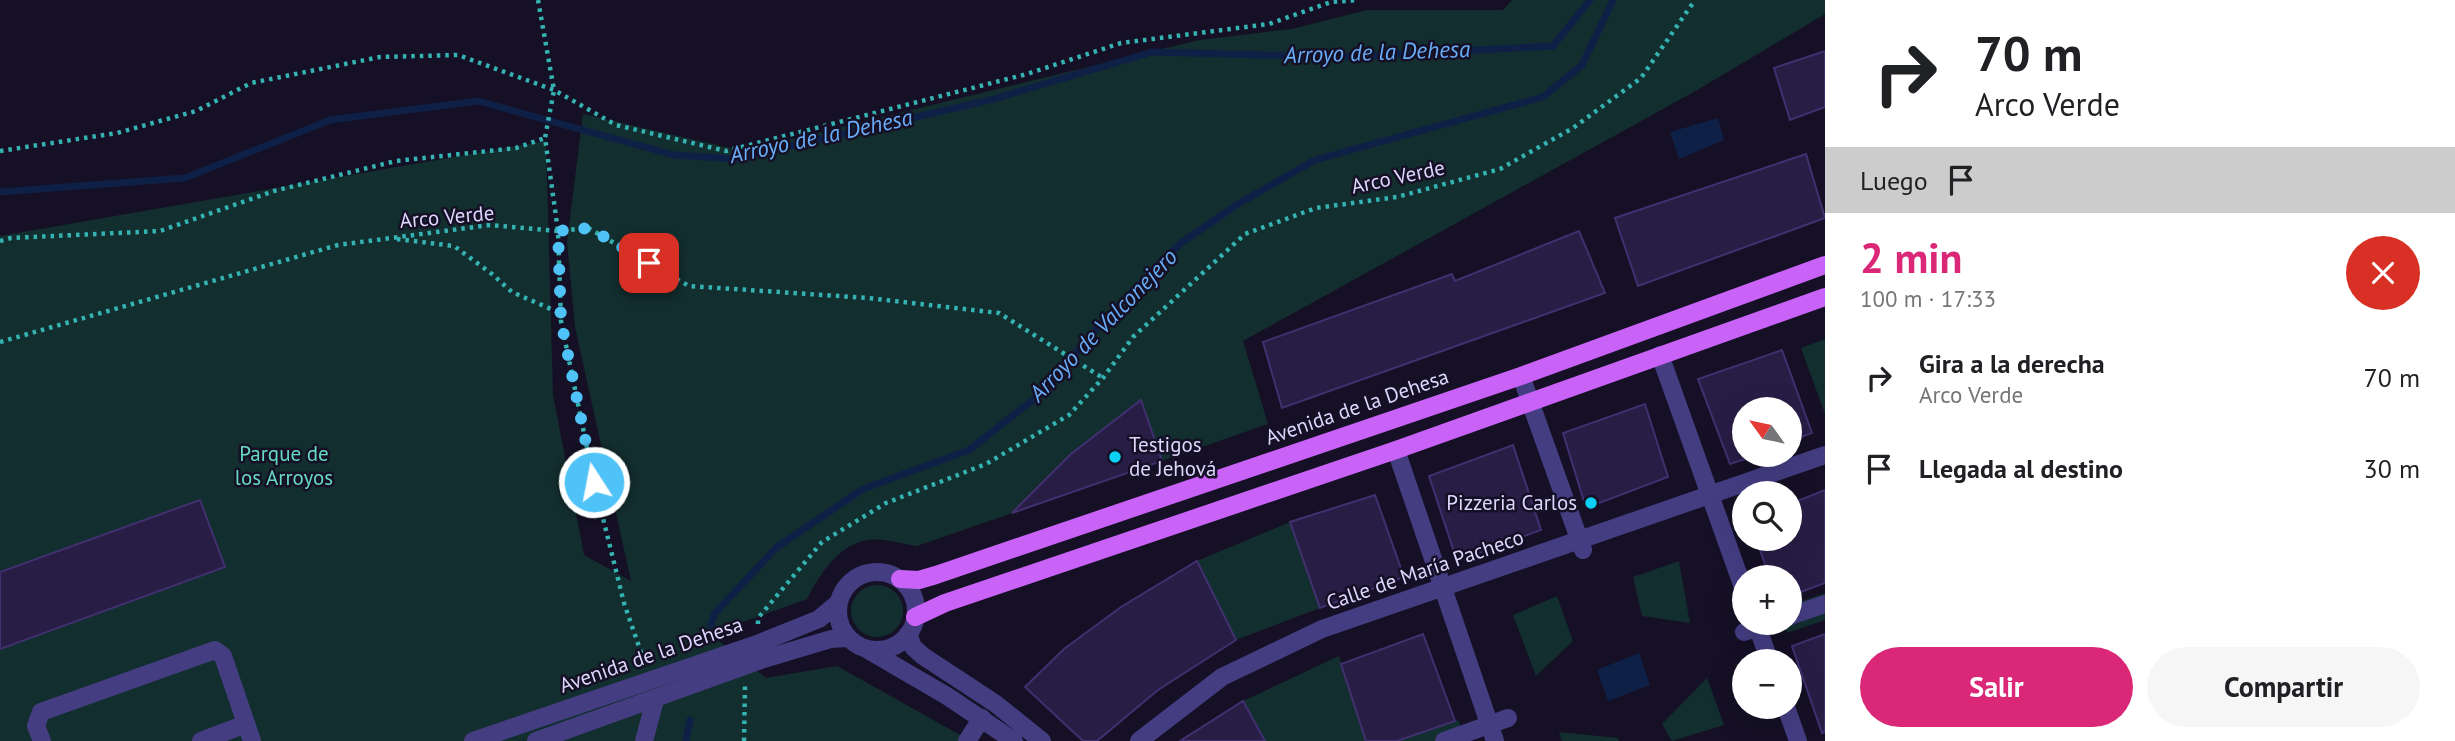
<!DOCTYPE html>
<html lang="es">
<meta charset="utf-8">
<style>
body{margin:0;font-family:"PT Sans",sans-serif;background:#f6f6f6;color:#202124;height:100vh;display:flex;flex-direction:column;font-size:26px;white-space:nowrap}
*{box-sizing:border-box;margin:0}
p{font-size:23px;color:#757577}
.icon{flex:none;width:38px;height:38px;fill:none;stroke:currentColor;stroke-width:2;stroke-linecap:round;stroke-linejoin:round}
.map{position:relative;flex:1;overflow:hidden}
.details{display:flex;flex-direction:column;background:#fff;width:630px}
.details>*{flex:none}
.guide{background:#fff;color:#202124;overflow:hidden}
.needle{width:46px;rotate:303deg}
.buttons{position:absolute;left:1732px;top:397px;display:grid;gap:14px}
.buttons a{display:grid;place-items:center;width:70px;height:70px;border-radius:50%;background:#fff;box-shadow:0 7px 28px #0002;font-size:35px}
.pin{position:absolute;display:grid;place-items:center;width:60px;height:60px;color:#fff;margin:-30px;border-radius:14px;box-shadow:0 4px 10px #0006}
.me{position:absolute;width:77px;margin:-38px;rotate:349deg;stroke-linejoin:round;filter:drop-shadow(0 0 5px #0008)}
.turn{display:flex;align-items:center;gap:24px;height:147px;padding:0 35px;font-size:32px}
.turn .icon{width:91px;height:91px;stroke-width:2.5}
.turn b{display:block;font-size:49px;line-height:60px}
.then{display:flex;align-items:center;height:66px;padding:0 35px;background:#0003;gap:14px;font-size:26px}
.round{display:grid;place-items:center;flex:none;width:74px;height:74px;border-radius:37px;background:#f6f6f6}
.headline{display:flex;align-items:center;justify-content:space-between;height:119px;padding:0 35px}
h1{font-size:42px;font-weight:700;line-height:52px;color:#db2777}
.cta{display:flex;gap:14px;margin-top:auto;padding:14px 35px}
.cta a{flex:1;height:80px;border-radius:42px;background:#db2777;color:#fff;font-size:28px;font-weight:700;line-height:80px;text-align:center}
.cta a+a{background:#f6f6f6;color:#202124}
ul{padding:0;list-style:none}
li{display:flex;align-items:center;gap:21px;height:91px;padding:0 35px}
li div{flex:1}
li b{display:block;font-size:26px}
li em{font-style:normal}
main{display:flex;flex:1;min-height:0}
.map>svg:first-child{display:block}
</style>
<main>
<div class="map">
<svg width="1825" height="741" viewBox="0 0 1825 741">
<rect width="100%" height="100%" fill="#151025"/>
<!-- green -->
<g fill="#132e2f">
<path d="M1512,0H1825V14L1699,89L1243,341L1268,424L917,546C902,544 882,538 868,540C839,544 819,575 807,599L710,634L766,678L837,666L962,736L959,741H0V236L546,141L553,395L584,555L631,581L575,327L567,242L583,114L743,151L1199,40L1292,29L1367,10H1503Z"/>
<polygon points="1825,339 1825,414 1801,348"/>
<polygon points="1290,522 1320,608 1236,640 1197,561"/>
<polygon points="1679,561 1690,623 1642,616 1633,577"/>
<circle cx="877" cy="611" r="26"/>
<polygon points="1825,593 1825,620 1787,633 1785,623 1790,623 1790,605"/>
<polygon points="1557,596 1573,641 1536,676 1513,615"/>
<polygon points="1339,656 1366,741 1265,741 1243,701"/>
<polygon points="1707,678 1724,725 1672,741 1662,724"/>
<polygon points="1458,720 1468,741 1397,741"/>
<polygon points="1559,732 1618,738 1619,741 1562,741"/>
</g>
<!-- water -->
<g fill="#0f2046">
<polygon points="1718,118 1724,140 1679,159 1670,132"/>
<polygon points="1639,653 1650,685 1608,701 1597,670"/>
</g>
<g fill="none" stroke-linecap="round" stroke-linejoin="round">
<!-- stream -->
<g stroke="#0f2046" stroke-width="7">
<polyline points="0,192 185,178 330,120 478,101 674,155 735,159 994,99 1152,52 1343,57 1553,46 1590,0"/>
<polyline points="711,625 715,613 777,547 863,489 969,450 1043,392 1103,321 1181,243 1238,204 1315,160 1543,97 1582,65 1613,0"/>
<polyline points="686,741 690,720"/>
</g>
</g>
<!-- building -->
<g fill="#281d45" stroke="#413070" stroke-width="2">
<polygon points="1825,51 1825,107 1790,120 1774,68"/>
<polygon points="1806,154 1825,218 1638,286 1615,218"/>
<polygon points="1579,231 1605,293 1282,408 1263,342 1452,274 1455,281"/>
<polygon points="1782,350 1812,433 1790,441 1790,410 1745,410 1745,459 1730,464 1698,379"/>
<polygon points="1141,400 1162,461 1012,513 1071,454"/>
<polygon points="1645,404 1668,477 1586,508 1563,433"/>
<polygon points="1513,445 1541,530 1457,561 1429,476"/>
<polygon points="1825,490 1825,583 1790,596 1790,578 1770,578 1756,539 1790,539 1790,504"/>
<polygon points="1375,495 1404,577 1320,608 1290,522"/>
<polygon points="200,500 225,567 0,649 0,572"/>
<polygon points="1197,561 1236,640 1158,690 1097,741 1083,741 1025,687 1064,649 1121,607"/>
<polygon points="1423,634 1455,721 1397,741 1366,741 1341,664"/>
<polygon points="1825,634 1825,732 1822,733 1792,646"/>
<polygon points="1243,701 1265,741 1180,741"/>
</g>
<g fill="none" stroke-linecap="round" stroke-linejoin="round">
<!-- path -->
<g stroke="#35b2b2" stroke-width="4.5" stroke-dasharray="3.5 5" stroke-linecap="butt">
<polyline points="538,0 554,90 545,138 558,231 561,321 594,482 624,603 645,664"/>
<polyline points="0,151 117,133 196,111 251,83 380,57 458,55 554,90 616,125 726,151 1027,74 1121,43 1269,24 1331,2 1358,0"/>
<polyline points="397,239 454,246 492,274 512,292 560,313"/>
<polyline points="0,241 11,238 160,231 274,191 396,161 516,148 545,138"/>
<polyline points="0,342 338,245 490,225 558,231 588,228 689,286 868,298 999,313 1103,378"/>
<polyline points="758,624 758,618 822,542 886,503 986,464 1069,415 1103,378 1133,337 1245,234 1316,208 1397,197 1500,169 1573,128 1641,78 1695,0"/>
<polyline points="744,741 745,686"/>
</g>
<!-- minor -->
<g stroke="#443d82" stroke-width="18">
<polyline points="1660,355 1745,593"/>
<polyline points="1521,376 1583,550"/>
<polyline points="1396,450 1495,741"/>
<circle cx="877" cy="611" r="39"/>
<polyline points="1790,616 1825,604"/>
<polyline points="1756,623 1770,662"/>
<polyline points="1744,632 1771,623"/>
<polyline points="908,634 913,647 923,656 996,704 1042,741"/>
<polyline points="868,650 947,696 1014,741"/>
<polyline points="1786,707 1798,741"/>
<polyline points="42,741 36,726 41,712 215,650 223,656 252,741"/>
<polyline points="201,741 246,724"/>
<polyline points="473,741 757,644 819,619 838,603"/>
<polyline points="536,741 761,660 831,639 848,638"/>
<polyline points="644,741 655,700"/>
<polyline points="967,741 982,718"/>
<polyline points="1139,741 1222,677 1322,629 1825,455"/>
<polyline points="1444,741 1508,718"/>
</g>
<!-- major -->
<g stroke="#c963f8" stroke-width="18">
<polyline points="900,579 919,580 936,575 1521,376 1825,265"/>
<polyline points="915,617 945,603 1396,450 1825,297"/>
</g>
</g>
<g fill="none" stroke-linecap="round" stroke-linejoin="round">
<!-- route -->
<polyline stroke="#4fc3f7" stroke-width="12" stroke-dasharray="0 21.6" points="594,482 561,321 558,231 589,228 649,263"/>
</g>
<!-- markers -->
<g fill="#0bcff4" stroke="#151025" stroke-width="2.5">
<circle cx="1115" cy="457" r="7"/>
<circle cx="1591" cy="503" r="7"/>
</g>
<g text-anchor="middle" stroke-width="5" stroke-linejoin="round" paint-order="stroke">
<!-- street labels -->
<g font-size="21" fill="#ddd6fd" stroke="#151025">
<text transform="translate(1398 177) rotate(-12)" y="7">Arco Verde</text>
<text transform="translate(447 217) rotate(-5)" y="7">Arco Verde</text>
<text transform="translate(1357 407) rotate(-19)" y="7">Avenida de la Dehesa</text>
<text transform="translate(1425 570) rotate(-19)" y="7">Calle de María Pacheco</text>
<text transform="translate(651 655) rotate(-19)" y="7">Avenida de la Dehesa</text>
</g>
<!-- poi labels -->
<g font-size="21" fill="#ddd6fd" stroke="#151025" text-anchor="start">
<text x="1129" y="452">Testigos<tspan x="1129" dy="24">de Jehová</tspan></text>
<text x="1577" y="510" text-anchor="end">Pizzeria Carlos</text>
</g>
<!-- park labels -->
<g font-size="21" fill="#65dac4" stroke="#151025">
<text x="284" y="461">Parque de<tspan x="284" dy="24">los Arroyos</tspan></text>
</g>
<!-- water labels -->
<g font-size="23" font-style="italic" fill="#69adf8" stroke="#151025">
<text transform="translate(1377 52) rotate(-2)" y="8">Arroyo de la Dehesa</text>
<text transform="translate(821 136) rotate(-12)" y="8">Arroyo de la Dehesa</text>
<text transform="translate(1103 325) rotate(-46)" y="8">Arroyo de Valconejero</text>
</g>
</g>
</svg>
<div class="buttons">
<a><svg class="needle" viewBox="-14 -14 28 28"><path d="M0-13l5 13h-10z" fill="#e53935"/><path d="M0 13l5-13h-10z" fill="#757577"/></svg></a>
<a><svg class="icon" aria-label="search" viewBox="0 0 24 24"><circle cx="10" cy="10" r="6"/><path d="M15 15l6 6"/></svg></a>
<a>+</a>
<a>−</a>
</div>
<div class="pin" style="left:649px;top:263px;background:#d93025"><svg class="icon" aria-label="arrive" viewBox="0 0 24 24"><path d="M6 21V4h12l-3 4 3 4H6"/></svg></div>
<svg class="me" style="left:594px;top:482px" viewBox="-20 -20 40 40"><circle r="17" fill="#4fc3f7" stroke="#fff" stroke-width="3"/><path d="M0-11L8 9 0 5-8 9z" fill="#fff"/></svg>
</div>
<section class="details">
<div class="guide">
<div class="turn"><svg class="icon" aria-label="right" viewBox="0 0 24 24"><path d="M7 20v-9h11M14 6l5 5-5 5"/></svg><div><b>70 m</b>Arco Verde</div></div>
<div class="then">Luego<svg class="icon" aria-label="arrive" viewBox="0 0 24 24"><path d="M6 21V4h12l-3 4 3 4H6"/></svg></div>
</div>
<div class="headline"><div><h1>2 min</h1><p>100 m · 17:33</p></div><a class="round" style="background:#d93025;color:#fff"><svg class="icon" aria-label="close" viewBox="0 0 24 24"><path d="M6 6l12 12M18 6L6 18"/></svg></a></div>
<ul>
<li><svg class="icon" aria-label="right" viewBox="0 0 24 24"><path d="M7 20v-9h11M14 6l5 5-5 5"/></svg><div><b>Gira a la derecha</b><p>Arco Verde</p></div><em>70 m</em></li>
<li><svg class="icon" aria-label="arrive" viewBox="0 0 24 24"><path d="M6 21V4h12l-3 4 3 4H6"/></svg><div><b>Llegada al destino</b></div><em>30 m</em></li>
</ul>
<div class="cta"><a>Salir</a><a>Compartir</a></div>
</section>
</main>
